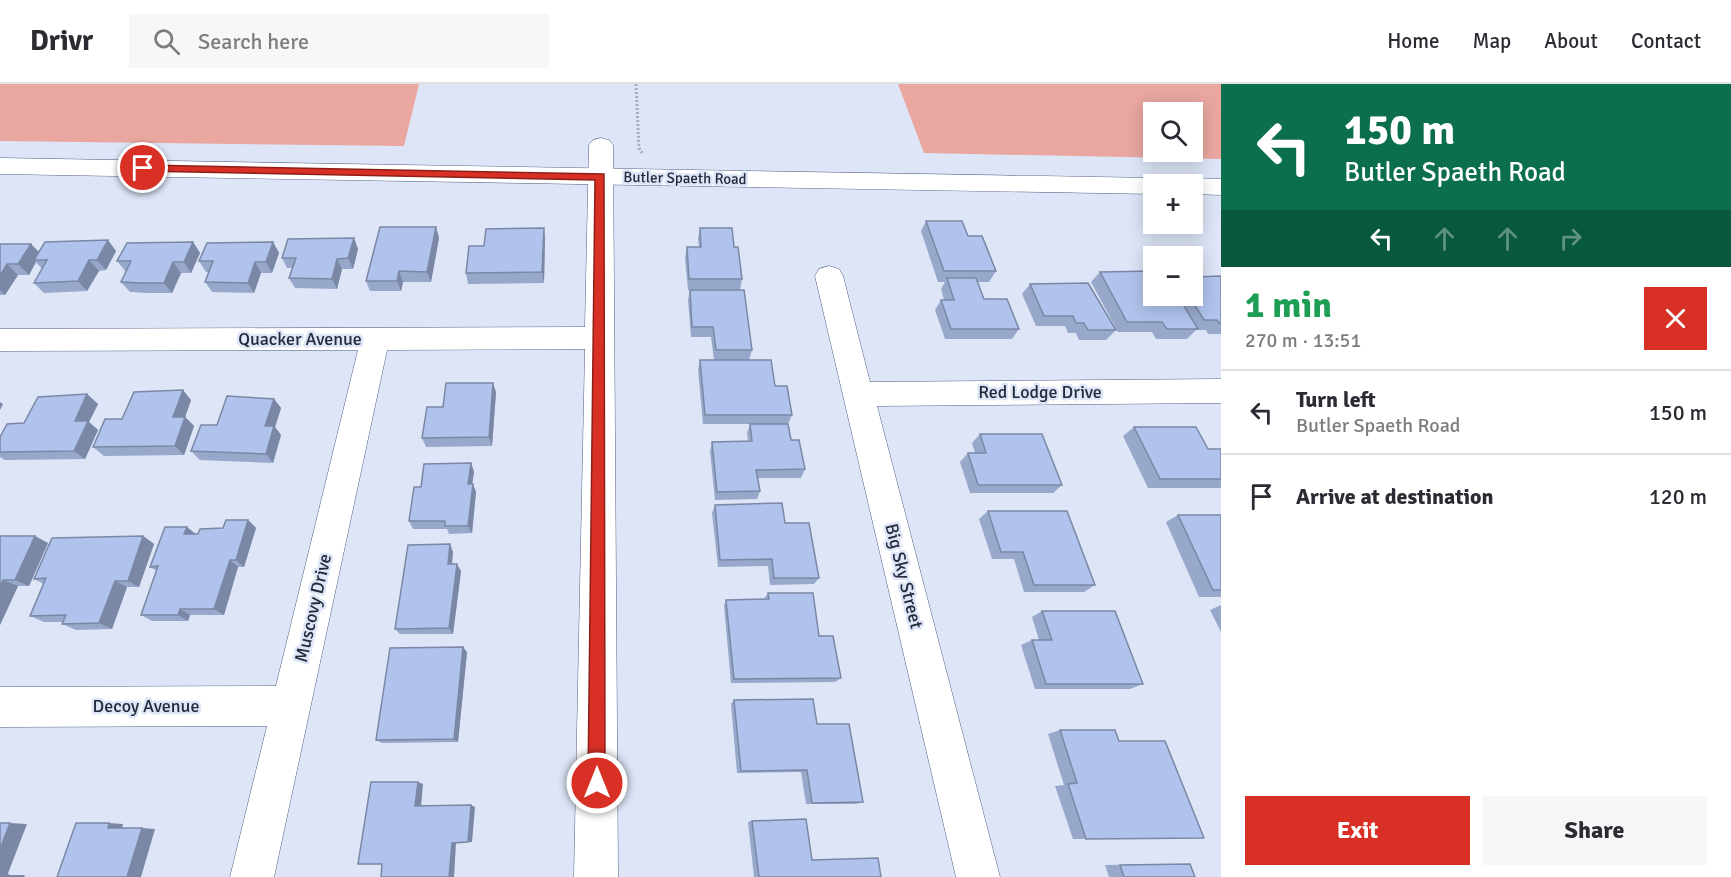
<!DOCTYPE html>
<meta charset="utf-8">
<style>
body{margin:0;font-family:Signika,sans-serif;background:#f7f7f7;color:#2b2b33;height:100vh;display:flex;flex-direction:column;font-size:22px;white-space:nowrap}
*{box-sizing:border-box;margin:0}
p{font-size:20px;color:#7c7c81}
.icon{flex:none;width:33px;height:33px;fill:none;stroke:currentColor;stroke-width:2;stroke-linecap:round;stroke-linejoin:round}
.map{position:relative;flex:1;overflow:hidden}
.sheet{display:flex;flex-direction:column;background:#fff;width:510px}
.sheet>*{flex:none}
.guide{background:#0b6e4f;color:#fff;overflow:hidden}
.fabs{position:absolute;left:1143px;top:18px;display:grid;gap:12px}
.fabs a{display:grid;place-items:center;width:60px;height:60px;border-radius:0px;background:#fff;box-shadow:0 3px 15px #0003;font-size:30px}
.pin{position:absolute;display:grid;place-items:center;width:51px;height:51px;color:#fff;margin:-26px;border:3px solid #fff;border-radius:50%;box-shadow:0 2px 6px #0007}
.me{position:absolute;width:66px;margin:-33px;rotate:0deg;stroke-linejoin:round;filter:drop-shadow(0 0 4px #0008)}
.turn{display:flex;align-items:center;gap:21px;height:126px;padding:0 24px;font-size:27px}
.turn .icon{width:78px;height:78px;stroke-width:2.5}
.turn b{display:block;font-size:42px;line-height:51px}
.lanes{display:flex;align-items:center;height:57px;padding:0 24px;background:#0003;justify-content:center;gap:30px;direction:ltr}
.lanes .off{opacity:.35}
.round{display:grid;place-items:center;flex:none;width:63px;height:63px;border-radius:0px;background:#f7f7f7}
.head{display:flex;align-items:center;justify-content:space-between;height:102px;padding:0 24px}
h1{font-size:36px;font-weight:700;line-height:45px;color:#1e9e55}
.action{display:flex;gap:12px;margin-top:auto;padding:12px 24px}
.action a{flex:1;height:69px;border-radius:0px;background:#d93025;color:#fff;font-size:24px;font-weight:700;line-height:69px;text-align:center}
.action a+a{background:#f7f7f7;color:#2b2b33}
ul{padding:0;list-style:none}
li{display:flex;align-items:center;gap:18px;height:84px;padding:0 24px;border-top:2px solid #e1e1e2}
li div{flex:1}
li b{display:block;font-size:22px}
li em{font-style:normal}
header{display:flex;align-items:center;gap:36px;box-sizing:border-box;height:84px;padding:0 30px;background:#fff;border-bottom:2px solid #e1e1e2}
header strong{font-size:28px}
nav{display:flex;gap:33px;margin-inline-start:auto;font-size:21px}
.search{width:420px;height:54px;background:#f7f7f7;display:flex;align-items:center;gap:15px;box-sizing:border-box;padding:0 21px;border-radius:0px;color:#7c7c81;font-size:22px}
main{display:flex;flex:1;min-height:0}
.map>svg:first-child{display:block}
</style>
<header>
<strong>Drivr</strong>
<div class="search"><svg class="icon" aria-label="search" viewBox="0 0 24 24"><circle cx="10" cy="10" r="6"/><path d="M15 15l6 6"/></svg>Search here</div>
<nav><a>Home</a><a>Map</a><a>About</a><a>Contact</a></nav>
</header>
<main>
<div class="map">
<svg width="1221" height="793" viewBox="0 0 1221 793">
<rect width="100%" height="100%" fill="#dde5f7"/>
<!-- green -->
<g fill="#e9a7a0" fill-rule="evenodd">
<polygon points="0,0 419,0 404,62 0,57"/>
<path d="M898,0H1221V75L924,69ZM1154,28H1192V68H1154Z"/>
</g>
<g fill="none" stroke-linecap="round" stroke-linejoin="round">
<!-- minor casing -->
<g stroke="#506185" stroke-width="1">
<g id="minor">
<polygon points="601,54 609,56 613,61 618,793 574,793 585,265 387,266 274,793 230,793 267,642 0,643 0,603 276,602 358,266 0,267 0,245 585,243 589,61 593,56"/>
<polygon points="829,182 839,185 843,192 870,298 1221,295 1221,319 877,322 1000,793 956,793 815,192 819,185"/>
</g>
</g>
<!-- secondary casing -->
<g stroke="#506185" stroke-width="1">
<g id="secondary">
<polygon points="0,74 1154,94 1163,96 1165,100 1154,100 1154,110 0,90"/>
<polygon points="1192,94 1221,95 1221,111 1192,110 1192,100 1181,100 1183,96"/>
</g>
</g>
<!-- path -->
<polyline stroke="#a4acbd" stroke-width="3" stroke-dasharray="2 2" stroke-linecap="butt" points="636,0 639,64 642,69"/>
<!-- minor -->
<use href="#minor" fill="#fff" fill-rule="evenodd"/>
<!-- secondary -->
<use href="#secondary" fill="#fff" fill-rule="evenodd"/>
</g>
<!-- wall -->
<g fill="#97a8cb">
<polygon points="926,137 968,152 996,187 989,198 977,198 984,215 1019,245 1012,255 945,255 935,226 941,216 944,216 941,205 945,198 938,198 921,147"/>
<polygon points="436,143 439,154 431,198 403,198 401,207 370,207 366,197"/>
<polygon points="700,144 734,163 742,195 740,206 688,206 685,174 687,163 699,163 698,155"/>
<polygon points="354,154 358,165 353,185 342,185 337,205 295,204 289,194 292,184 287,184 282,174"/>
<polygon points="545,154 544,199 468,200 466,189 484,162"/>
<polygon points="193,158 200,169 191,189 181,189 172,209 149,209 130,208 121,198 126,188 117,177"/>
<polygon points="273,158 279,169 272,189 261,189 254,209 212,208 205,198 209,188 206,188 199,177"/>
<polygon points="0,160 31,160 39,169 116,167 106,186 99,187 87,207 44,209 34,199 42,185 36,178 29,191 18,191 5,211 0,211"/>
<polygon points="1100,188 1154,212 1192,212 1221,192 1221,250 1208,250 1206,246 1196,246 1187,255 1156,255 1152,248 1118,248 1091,198"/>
<polygon points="1030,200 1116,246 1106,256 1079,256 1076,249 1068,249 1065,242 1036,242 1022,210"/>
<polygon points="690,206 752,266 749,276 714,276 711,253 691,253 688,216"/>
<polygon points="700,276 775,302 792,331 788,340 791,356 805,385 801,394 758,394 760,407 757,415 715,416 710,367 712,358 748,357 747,349 750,340 703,340 698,286"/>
<polygon points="496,308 492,362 426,363 422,354 443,323"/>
<polygon points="87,310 98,320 89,338 98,346 85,375 5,376 0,373 0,353 24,339"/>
<polygon points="274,315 281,324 275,343 281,351 273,379 200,376 191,367"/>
<polygon points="191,316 185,333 194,342 184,371 104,372 93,363 122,335"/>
<polygon points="1134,343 1208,365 1221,365 1221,404 1148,404 1123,352"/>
<polygon points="980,350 1062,401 1053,409 970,409 960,378 968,369 975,369 972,359"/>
<polygon points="471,379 474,388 472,400 476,408 472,449 449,450 447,445 413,445 409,437 421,403"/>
<polygon points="715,421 785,439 819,494 814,500 770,501 768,482 718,483 712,429"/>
<polygon points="988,427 1095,501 1084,508 1024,508 1014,475 992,475 979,435"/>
<polygon points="1178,431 1221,431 1221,513 1199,513 1166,438"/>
<polygon points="248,436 256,444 244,483 238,483 224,531 190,531 188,537 152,537 141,531 157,487 150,483 196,450 223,444"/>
<polygon points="0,452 48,459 29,502 18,502 0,541"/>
<polygon points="143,452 154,460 139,503 127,503 112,545 76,546 62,540 63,538 44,538 30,532 44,500 34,495"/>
<polygon points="453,468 452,480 461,487 453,550 400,550 395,545"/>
<polygon points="768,509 841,594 835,598 731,599 724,522 726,516 764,515"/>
<polygon points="1221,521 1221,548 1210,526"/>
<polygon points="1042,527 1143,600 1130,605 1035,605 1021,561 1032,556 1039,556 1032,533"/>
<polygon points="467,568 458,658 382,659 376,656"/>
<polygon points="734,616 817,640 863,718 856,720 806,720 801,688 737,689 731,620"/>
<polygon points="1060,646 1119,657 1204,754 1073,755 1055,702 1064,701 1048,650"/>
<polygon points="752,737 812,776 881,793 754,793 748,738"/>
<polygon points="1174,780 1195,793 1109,793 1105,781"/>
</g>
<!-- shaded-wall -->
<g fill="#7b88a5">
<polygon points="436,143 439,154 431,198 427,188"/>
<polygon points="544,144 545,154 544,199 542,188"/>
<polygon points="354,154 358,165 353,185 348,174"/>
<polygon points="108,156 116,167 106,186 97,176"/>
<polygon points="193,158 200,169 191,189 184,178"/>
<polygon points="273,158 279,169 272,189 266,178"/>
<polygon points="31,160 41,170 34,176 36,178 29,191 18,180"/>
<polygon points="337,175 342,185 337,205 332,195"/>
<polygon points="89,176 99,187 87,207 78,197"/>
<polygon points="173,178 181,189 172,209 164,199"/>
<polygon points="255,178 261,189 254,209 248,199"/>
<polygon points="7,180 18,191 5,211 0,206 0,192"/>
<polygon points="399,187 403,198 401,207 397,197"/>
<polygon points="493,299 496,308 492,362 489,353"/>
<polygon points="183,306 191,316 182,342 173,333"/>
<polygon points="87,310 98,320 89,338 98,346 85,375 74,367 75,337"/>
<polygon points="274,315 281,324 275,343 281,351 273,379 266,370 265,342"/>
<polygon points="0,318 3,320 0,326"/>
<polygon points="185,333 194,342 184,371 175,362"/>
<polygon points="471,379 474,388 471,408 468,400"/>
<polygon points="473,400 476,408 472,449 468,442"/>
<polygon points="248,436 256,444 244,483 236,476"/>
<polygon points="187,443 197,451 184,450"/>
<polygon points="35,452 48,459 29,502 15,496"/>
<polygon points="143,452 154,460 139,503 128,497"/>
<polygon points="450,460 453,468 451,487 448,480"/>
<polygon points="230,476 238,483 224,531 214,525"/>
<polygon points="457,480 461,487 453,550 449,544"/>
<polygon points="3,496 18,502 0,541 0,503"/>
<polygon points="115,497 127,503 112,545 99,539"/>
<polygon points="180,525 190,531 188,537 178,531"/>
<polygon points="463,563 467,568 458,658 454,655"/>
<polygon points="418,698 423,700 421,723 415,722"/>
<polygon points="471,721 475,723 472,758 468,758"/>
<polygon points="10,739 27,740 7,792 0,792 0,765"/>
<polygon points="109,739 123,740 122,745 108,744"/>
<polygon points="142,744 155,745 141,793 127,793"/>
<polygon points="452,759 456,759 454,793 449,793"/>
<polygon points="8,791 25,791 24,793 7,793"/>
</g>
<!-- building -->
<g fill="#b0c3ec" stroke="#7b88a5" stroke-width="1.5">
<polygon points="926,137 962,137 968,152 982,152 996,187 944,187"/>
<polygon points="380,143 436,143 427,188 399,187 397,197 366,197"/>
<polygon points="544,144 542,188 466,189 469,162 484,162 486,145"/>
<polygon points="700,144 732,144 734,163 738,163 742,195 689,195 687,163 701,163"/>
<polygon points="354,154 348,174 337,175 332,195 289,194 296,174 282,174 288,155"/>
<polygon points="108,156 97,176 89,176 78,197 34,199 47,176 34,176 45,158"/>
<polygon points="193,158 184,178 173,178 164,199 141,199 121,198 131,177 117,177 127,159"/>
<polygon points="273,158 266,178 255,178 248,199 205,198 213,177 199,177 207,159"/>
<polygon points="0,160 31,160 18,180 7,180 0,192"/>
<polygon points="1154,187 1154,212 1178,212 1198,245 1167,245 1162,238 1127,238 1100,188"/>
<polygon points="1221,192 1221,240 1220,240 1217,236 1204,236 1189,212 1192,212 1192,193"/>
<polygon points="947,194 976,194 984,215 1007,215 1019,245 951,245 941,216 954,216"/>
<polygon points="1088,199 1116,246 1088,246 1084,239 1076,239 1073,232 1044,232 1030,200"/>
<polygon points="690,206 744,206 752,266 716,266 713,243 692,243"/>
<polygon points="700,276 771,276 775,302 787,302 792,331 705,331"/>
<polygon points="446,299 493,299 489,353 422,354 427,323 443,323"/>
<polygon points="183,306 173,333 185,333 175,362 93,363 105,335 122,335 134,308"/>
<polygon points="87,310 75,337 88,337 74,367 0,368 0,353 7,340 24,339 38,313"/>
<polygon points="227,312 274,315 265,342 274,342 266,370 191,367 201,341 217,341"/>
<polygon points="750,340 788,340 791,356 799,356 805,385 756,386 760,407 717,408 712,358 752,357"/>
<polygon points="1134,343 1196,343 1208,365 1221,365 1221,395 1160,395"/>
<polygon points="980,350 1042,350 1062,401 978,401 968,369 986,369"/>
<polygon points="471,379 468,400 473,400 468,442 445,442 445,437 409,437 414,403 421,403 424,380"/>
<polygon points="782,419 785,439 809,439 819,494 774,494 772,475 720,476 715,421"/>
<polygon points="988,427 1067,427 1095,501 1034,501 1023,468 1001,468"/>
<polygon points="1178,431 1221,431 1221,506 1213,506"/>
<polygon points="226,436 248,436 236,476 230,476 214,525 180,525 178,531 141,531 158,482 150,483 165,443 187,443 184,450 198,450 200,445 223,444"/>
<polygon points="0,452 35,452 15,496 3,496 0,503"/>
<polygon points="143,452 128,497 115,497 99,539 62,540 66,531 30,532 46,494 34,495 52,454"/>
<polygon points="450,460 448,480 457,480 449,544 395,545 408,461"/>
<polygon points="768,509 813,509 819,552 833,552 841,594 734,595 726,516 769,515"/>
<polygon points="1042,527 1115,527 1143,600 1046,600 1032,556 1052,556"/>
<polygon points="463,563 454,655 376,656 390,564"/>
<polygon points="813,615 817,640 849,640 863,718 812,719 807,686 741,687 734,616"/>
<polygon points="1060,646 1115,646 1119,657 1165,657 1204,754 1086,755 1068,700 1077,699"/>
<polygon points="371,698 418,698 415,722 471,721 468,758 452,759 449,793 381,793 382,780 358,780"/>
<polygon points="806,735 812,776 878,774 881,793 759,793 752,737"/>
<polygon points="0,739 10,739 0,765"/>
<polygon points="76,739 109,739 108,744 142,744 127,793 57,793"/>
<polygon points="1190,780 1195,793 1124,793 1120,781"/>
<polygon points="8,791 7,793 0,793 0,792"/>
</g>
<!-- route -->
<polygon fill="#d93025" stroke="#8d1f18" stroke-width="1.5" points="143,81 604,90 605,699 603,705 597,708 591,705 588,699 595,96 140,87 138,84"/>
<g text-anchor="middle" stroke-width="5" stroke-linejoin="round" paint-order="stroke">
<!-- far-street labels -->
<g font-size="15" fill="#232a3a" stroke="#dde5f7">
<text transform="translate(685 94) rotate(1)" y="5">Butler Spaeth Road</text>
</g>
<!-- street labels -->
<g font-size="18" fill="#232a3a" stroke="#dde5f7">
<text x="300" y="261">Quacker Avenue</text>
<text x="1040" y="314">Red Lodge Drive</text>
<text transform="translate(904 492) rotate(76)" y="6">Big Sky Street</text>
<text transform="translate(313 524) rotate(-77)" y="6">Muscovy Drive</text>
<text x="146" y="628">Decoy Avenue</text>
</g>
</g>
</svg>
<div class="fabs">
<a><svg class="icon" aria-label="search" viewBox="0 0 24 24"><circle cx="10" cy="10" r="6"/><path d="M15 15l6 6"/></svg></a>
<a>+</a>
<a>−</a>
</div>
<div class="pin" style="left:143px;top:84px;background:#d93025"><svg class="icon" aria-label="arrive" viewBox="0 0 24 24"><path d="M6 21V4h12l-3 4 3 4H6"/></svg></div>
<svg class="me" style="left:597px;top:699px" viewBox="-20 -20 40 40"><circle r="17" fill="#d93025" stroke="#fff" stroke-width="3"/><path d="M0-11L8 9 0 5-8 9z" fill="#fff"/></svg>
</div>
<section class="sheet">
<div class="guide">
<div class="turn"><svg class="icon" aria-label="left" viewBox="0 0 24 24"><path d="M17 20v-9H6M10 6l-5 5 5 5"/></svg><div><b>150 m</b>Butler Spaeth Road</div></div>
<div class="lanes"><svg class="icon" aria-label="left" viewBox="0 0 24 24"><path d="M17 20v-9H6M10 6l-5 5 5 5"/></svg><svg class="icon off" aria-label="ahead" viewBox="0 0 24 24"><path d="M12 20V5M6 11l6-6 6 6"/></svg><svg class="icon off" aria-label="ahead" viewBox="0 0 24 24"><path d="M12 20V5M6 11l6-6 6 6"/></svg><svg class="icon off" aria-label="right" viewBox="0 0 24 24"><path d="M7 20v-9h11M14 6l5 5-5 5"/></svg></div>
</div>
<div class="head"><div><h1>1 min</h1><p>270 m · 13:51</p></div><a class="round" style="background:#d93025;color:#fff"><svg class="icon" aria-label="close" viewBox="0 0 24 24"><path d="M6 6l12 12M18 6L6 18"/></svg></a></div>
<ul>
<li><svg class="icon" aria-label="left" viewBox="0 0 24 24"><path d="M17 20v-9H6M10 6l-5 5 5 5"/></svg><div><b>Turn left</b><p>Butler Spaeth Road</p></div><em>150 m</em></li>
<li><svg class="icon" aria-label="arrive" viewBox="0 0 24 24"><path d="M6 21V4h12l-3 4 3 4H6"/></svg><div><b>Arrive at destination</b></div><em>120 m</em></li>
</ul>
<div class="action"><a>Exit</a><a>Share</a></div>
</section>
</main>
